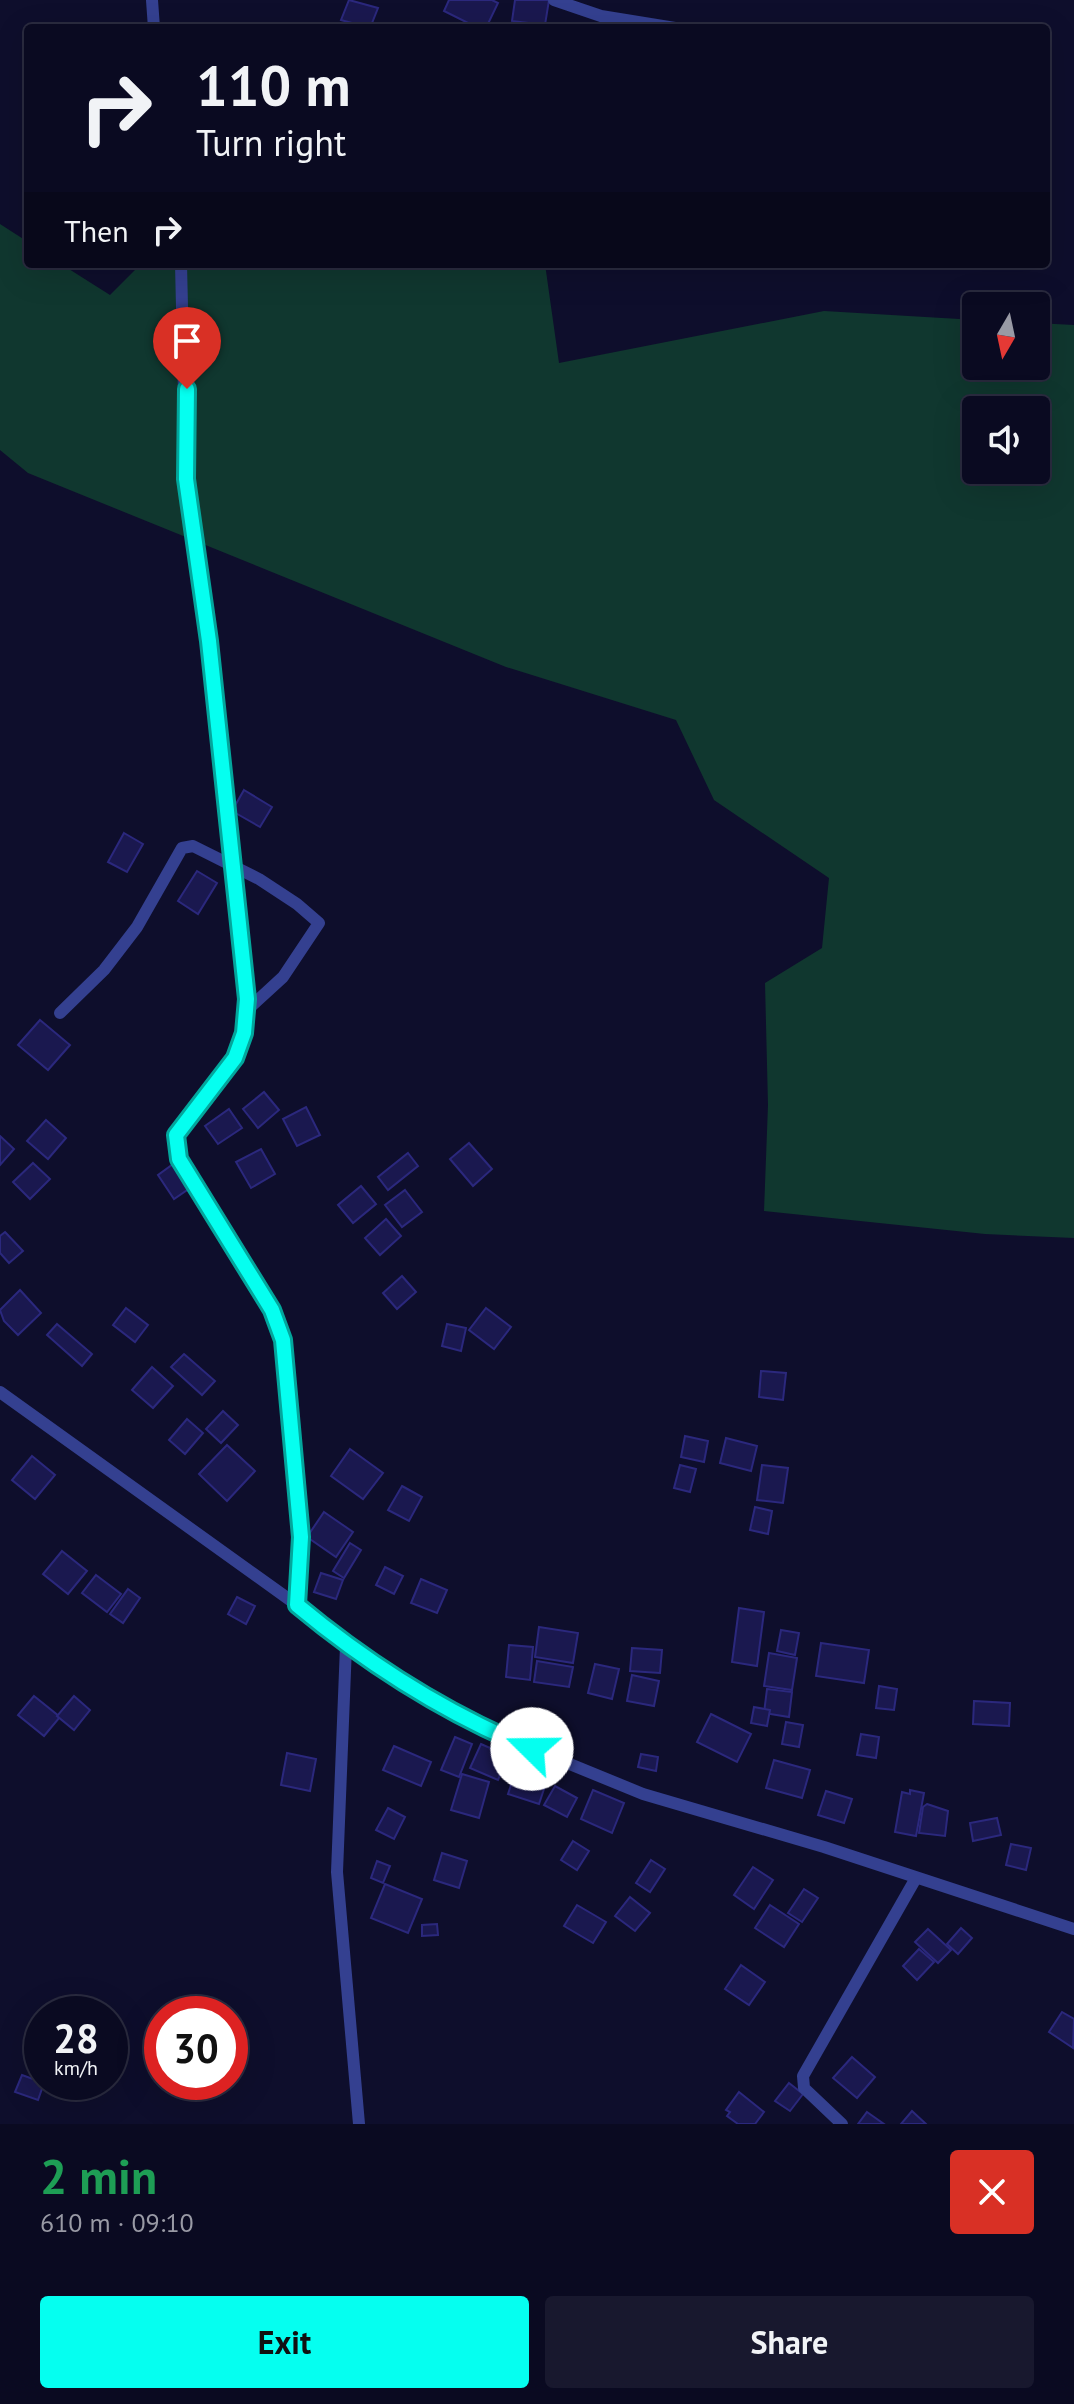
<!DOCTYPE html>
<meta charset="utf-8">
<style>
body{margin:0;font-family:"PT Sans",sans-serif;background:#18182e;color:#f1f3f6;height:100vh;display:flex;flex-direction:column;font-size:30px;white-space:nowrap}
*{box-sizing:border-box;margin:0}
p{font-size:26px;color:#999aa5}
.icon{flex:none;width:44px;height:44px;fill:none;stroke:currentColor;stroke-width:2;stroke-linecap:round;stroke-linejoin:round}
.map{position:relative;height:2124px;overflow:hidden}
.details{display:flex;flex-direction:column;background:#0a0a21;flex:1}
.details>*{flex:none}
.top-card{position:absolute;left:24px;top:24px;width:1026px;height:244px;border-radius:8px;box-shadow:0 8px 32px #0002,0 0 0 2px #2a2b3f;background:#0a0a21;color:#f1f3f6;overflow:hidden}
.needle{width:52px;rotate:189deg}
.tools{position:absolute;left:962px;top:292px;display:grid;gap:16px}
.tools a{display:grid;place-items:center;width:88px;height:88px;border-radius:8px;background:#0a0a21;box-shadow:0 8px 32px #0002,0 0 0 2px #2a2b3f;font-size:40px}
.speed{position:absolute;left:24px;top:1996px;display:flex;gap:16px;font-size:40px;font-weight:700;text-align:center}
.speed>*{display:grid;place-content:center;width:104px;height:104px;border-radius:50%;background:#0a0a21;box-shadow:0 8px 32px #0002,0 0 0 2px #2a2b3f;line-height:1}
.speed small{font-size:20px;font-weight:400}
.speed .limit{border:12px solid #d22;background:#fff;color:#111}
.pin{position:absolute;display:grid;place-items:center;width:68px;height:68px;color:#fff;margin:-82px -34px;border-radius:50% 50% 50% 0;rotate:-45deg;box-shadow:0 0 8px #0007}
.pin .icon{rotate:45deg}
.me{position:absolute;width:88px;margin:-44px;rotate:292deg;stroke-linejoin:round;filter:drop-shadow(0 0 6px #0008)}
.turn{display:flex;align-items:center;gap:28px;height:168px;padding:0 40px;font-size:36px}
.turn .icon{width:104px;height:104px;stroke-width:2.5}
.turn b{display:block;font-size:56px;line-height:68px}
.then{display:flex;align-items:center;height:76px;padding:0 40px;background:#0003;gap:16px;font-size:30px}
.round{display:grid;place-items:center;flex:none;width:84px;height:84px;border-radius:8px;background:#18182e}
.summary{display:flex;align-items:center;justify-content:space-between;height:136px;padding:0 40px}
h1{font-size:48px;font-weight:700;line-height:60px;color:#1e9e55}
.cta{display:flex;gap:16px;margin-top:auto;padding:16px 40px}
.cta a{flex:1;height:92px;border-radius:8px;background:#05fff0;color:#111;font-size:32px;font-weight:700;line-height:92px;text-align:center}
.cta a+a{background:#18182e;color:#f1f3f6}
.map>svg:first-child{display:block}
</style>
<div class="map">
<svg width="1074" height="2124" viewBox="0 0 1074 2124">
<rect width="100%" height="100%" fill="#0e0e2c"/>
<!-- green -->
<path fill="#10372f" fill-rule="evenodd" d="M0,224L28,242V264H61L110,295L141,264H545L559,363L824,311L976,320V366H1036V323L1074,325V1238L985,1234L764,1211L768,1105L765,983L822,948L829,878L714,800L676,720L506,667L28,473L0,450ZM976,410H1036V470H976Z"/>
<!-- building -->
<g fill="#1a184f" stroke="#2b287d" stroke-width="2">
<polygon points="349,0 378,8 370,28 341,20"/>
<polygon points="449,0 492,0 498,3 486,28 478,28 444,11"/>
<polygon points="515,0 549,0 545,25 512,21"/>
<polygon points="244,790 272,807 260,827 232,811"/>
<polygon points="124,833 143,844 127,872 108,862"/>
<polygon points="197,871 217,883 198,914 178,901"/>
<polygon points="40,1020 70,1045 48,1070 18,1045"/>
<polygon points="264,1092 279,1110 258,1128 243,1109"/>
<polygon points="306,1107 320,1135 297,1146 283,1119"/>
<polygon points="229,1109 242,1128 218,1144 205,1126"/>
<polygon points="46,1120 66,1138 48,1159 27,1141"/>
<polygon points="0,1136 14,1149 0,1165"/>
<polygon points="469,1143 492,1169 473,1186 450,1159"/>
<polygon points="261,1149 275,1174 251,1188 236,1162"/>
<polygon points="408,1153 418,1166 388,1190 378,1177"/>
<polygon points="176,1162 193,1186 174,1199 158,1175"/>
<polygon points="33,1163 50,1179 30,1199 13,1182"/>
<polygon points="361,1186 376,1204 353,1223 338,1205"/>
<polygon points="405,1190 422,1212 402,1227 385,1205"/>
<polygon points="386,1219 401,1236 380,1255 365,1238"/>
<polygon points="5,1232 23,1251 9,1263 0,1253 0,1236"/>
<polygon points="402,1276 416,1292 397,1309 383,1293"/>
<polygon points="20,1290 41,1313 18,1335 4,1321 0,1310"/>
<polygon points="126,1308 148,1325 135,1342 113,1325"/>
<polygon points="486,1308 511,1327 494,1349 469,1330"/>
<polygon points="57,1324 92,1354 82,1366 47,1335"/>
<polygon points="447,1324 466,1328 461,1351 442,1346"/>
<polygon points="184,1354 215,1381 202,1395 171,1367"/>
<polygon points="152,1367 173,1386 153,1408 132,1390"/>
<polygon points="761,1371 786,1373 783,1400 759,1397"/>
<polygon points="223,1411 238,1425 221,1443 206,1429"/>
<polygon points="187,1419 203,1433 185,1454 169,1440"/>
<polygon points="685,1436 708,1441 704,1462 681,1457"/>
<polygon points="726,1438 757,1446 751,1471 720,1463"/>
<polygon points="227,1445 255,1471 227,1501 199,1474"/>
<polygon points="350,1449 383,1473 363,1499 331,1476"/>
<polygon points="32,1456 55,1475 35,1499 12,1480"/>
<polygon points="680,1465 696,1469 690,1492 674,1488"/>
<polygon points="762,1465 788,1468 783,1503 757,1500"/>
<polygon points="402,1486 422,1497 409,1521 388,1510"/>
<polygon points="755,1507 772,1511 768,1534 750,1530"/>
<polygon points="324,1512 353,1532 336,1557 307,1537"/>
<polygon points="350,1543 361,1550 344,1578 333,1571"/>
<polygon points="62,1551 87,1571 68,1594 43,1574"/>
<polygon points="385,1567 403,1576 394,1594 376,1585"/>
<polygon points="321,1573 343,1580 336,1599 314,1592"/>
<polygon points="96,1575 121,1594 107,1612 82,1593"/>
<polygon points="421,1579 447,1590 437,1613 411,1603"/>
<polygon points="128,1589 140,1598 123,1623 110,1614"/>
<polygon points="237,1597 255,1606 246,1624 228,1614"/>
<polygon points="739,1608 764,1612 757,1666 732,1662"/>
<polygon points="539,1627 578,1633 573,1663 535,1657"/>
<polygon points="781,1630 799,1633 795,1655 777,1651"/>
<polygon points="821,1643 869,1650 864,1683 816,1676"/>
<polygon points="509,1645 533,1647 530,1680 506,1677"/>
<polygon points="632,1648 662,1650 660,1673 630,1671"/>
<polygon points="769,1653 797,1658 792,1690 764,1686"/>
<polygon points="537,1661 573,1667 569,1687 534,1682"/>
<polygon points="595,1664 619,1669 612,1699 588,1693"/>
<polygon points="632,1675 659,1681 654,1706 627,1701"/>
<polygon points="879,1686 897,1689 894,1710 876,1708"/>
<polygon points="767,1689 792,1692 789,1717 764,1713"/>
<polygon points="34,1696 60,1717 44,1736 18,1715"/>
<polygon points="74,1696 90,1710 74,1730 57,1716"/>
<polygon points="974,1701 1010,1703 1009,1726 973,1724"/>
<polygon points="754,1707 770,1710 767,1726 751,1723"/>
<polygon points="711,1714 751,1734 737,1762 697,1742"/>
<polygon points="786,1722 803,1725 799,1747 782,1744"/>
<polygon points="861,1734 879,1737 876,1758 857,1755"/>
<polygon points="455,1737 472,1744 459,1777 441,1770"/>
<polygon points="481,1744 508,1756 498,1780 470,1768"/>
<polygon points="394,1746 431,1762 421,1786 383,1770"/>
<polygon points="287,1753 316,1759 310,1791 281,1785"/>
<polygon points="641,1754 658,1757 656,1771 638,1767"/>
<polygon points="774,1760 810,1770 802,1798 766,1788"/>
<polygon points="516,1770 547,1780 539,1804 508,1794"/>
<polygon points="462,1774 489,1782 479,1818 451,1810"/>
<polygon points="555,1786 577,1798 567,1817 544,1805"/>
<polygon points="593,1790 624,1803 612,1833 581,1819"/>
<polygon points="910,1790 924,1793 916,1836 895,1832 902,1792 910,1794"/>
<polygon points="826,1791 852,1799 844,1823 818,1815"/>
<polygon points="927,1804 948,1811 945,1836 919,1833 923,1807"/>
<polygon points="388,1808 405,1817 394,1839 376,1830"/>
<polygon points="997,1818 1001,1835 973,1841 970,1823"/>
<polygon points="573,1841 589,1851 577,1870 561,1860"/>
<polygon points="1011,1844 1031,1848 1026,1870 1006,1865"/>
<polygon points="442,1853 467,1861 459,1888 434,1880"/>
<polygon points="651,1860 665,1869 650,1892 636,1883"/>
<polygon points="377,1861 390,1866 383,1883 371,1878"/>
<polygon points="753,1867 773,1880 754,1909 734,1895"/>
<polygon points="385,1884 422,1899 408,1933 371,1918"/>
<polygon points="804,1889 818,1898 802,1922 788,1913"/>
<polygon points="630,1897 650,1913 635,1931 615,1916"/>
<polygon points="577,1905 606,1922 593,1943 564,1926"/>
<polygon points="770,1905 799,1924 784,1947 755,1928"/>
<polygon points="437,1924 438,1935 422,1936 422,1925"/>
<polygon points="961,1928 972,1938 958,1954 947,1944"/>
<polygon points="928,1929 951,1950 938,1963 915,1942"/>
<polygon points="919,1949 934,1962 917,1980 903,1966"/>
<polygon points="741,1965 765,1982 749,2005 725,1989"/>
<polygon points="1062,2012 1074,2019 1073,2048 1049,2032"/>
<polygon points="852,2057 875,2077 857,2098 833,2078"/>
<polygon points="22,2075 44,2083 38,2100 15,2092"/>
<polygon points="789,2083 803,2094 790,2111 775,2101"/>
<polygon points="739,2092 764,2112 755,2124 738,2124 727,2116 730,2112 726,2110"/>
<polygon points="912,2111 926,2124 901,2124"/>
<polygon points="867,2112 884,2124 858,2124"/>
</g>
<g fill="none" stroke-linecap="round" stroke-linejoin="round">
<!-- street -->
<g stroke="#344090" stroke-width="12">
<polyline points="152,0 154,28"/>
<polyline points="554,0 601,16 675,28"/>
<path d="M181,264L186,479L216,702L247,999C240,1066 215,1083 176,1135L179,1159L272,1310L283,1340L301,1537L297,1605"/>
<polyline points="60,1013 104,970 137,927 182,848 193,846 259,879 297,904 319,923 283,977 246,1011"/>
<polyline points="0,1392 297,1605 346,1646 477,1726 643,1794 824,1847 1074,1929"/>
<polyline points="346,1646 337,1872 359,2124"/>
<polyline points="842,2124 804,2088 803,2076 916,1878"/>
</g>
</g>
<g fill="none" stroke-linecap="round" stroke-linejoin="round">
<!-- route casing -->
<g stroke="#03a69c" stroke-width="20">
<path id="route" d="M187,389L186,479L209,641L247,999L244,1033L235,1058L176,1135L179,1159L272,1310L283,1340L301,1537L297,1605C368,1664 447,1714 532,1749"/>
</g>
<!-- route -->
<use href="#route" stroke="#05fff0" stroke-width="14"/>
</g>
</svg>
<div class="tools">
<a><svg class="needle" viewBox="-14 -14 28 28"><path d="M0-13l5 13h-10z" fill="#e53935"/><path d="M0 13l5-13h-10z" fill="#999aa5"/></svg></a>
<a><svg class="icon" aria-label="sound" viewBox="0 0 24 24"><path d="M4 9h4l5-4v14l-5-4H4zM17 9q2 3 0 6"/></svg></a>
</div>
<div class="speed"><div>28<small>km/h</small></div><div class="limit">30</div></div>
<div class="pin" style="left:187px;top:389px;background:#d93025"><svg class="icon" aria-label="arrive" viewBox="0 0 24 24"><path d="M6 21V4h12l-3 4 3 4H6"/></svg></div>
<svg class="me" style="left:532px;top:1749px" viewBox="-20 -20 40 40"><circle r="19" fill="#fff"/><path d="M0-13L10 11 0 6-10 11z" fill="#05fff0"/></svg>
<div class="top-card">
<div class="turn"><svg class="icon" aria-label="right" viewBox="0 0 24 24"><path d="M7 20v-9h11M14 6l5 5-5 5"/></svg><div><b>110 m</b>Turn right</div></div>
<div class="then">Then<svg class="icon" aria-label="right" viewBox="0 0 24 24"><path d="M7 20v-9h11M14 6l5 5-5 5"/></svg></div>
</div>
</div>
<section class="details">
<div class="summary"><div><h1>2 min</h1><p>610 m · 09:10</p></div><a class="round" style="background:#d93025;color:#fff"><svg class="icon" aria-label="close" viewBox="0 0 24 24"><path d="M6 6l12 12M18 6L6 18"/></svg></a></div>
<div class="cta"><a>Exit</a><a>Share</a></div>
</section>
